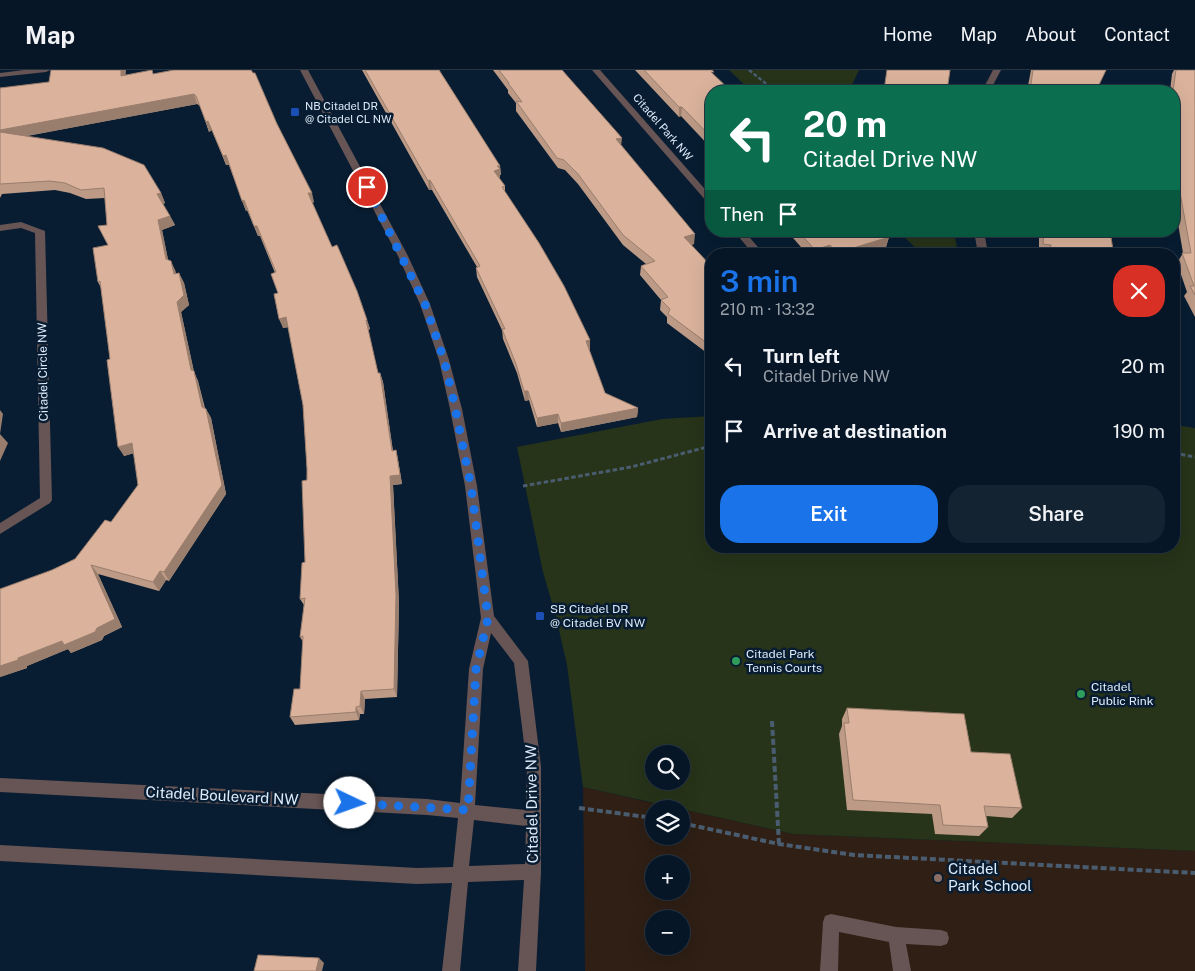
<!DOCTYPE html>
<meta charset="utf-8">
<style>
body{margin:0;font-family:"Public Sans",sans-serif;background:#142332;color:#f1f3f6;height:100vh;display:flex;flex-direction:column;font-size:19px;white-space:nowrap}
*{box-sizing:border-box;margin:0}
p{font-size:16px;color:#989fa7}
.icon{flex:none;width:28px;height:28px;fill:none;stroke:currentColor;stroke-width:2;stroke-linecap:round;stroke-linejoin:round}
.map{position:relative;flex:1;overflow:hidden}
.side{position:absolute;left:705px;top:178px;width:475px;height:305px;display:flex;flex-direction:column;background:#061626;border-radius:20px;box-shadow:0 5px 20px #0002,0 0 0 1px #273543}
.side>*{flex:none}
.guide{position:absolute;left:705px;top:15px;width:475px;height:152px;border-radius:20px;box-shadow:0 5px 20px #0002,0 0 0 1px #273543;background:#0b6e4f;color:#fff;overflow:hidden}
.buttons{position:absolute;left:645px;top:675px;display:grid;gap:10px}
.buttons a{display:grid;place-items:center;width:45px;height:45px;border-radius:50%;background:#061626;box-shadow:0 5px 20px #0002,0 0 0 1px #273543;font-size:25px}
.pin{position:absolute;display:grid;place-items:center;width:42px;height:42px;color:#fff;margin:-21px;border:2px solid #fff;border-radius:50%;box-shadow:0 1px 5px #0007}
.me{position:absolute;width:55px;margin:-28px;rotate:93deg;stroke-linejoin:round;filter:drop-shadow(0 0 4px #0008)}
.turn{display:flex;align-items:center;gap:18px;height:105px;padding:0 15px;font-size:22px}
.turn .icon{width:65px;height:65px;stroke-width:2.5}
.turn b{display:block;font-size:35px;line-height:42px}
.then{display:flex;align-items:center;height:48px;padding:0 15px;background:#0003;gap:10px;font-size:19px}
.round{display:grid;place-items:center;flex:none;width:52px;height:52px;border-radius:20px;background:#142332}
.summary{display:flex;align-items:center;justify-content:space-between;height:85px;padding:0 15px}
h1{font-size:30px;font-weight:600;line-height:38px;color:#1a73e8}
.primary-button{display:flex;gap:10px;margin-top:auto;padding:10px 15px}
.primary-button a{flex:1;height:58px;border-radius:20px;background:#1a73e8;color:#fff;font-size:20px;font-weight:600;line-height:58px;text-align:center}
.primary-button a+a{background:#142332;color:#f1f3f6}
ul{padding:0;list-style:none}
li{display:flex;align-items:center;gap:15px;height:65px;padding:0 15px}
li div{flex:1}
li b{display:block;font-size:19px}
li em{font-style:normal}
header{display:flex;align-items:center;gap:30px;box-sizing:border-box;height:70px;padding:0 25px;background:#061626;border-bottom:1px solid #273543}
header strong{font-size:24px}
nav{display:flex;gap:28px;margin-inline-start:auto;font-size:18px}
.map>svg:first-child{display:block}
</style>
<header>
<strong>Map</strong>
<nav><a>Home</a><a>Map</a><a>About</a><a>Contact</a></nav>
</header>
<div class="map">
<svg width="1195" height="901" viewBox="0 0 1195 901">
<rect width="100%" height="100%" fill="#081d32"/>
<!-- education -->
<path fill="#2f1f15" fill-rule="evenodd" d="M583,717L679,739H654V766H681V739L793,764L1195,781V901H585ZM654,794H681V821H654ZM654,849H681V876H654Z"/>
<!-- green -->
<g fill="#273419" fill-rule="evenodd">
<polygon points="729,0 859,0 849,21 751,21"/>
<polygon points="898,161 954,161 958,184 922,184"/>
<path d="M711,346V476H1174V355L1195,358V781L793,764L583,717L567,595L556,547L543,502L517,377L662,349ZM654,684H681V711H654Z"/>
</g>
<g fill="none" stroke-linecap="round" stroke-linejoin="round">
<!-- path-far2 -->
<polyline stroke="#4a5d70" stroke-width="2.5" stroke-dasharray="4 2" stroke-linecap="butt" points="749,0 775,21"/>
<!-- path-far1 -->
<g stroke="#4a5d70" stroke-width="3" stroke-dasharray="4.5 2.5" stroke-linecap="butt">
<polyline points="1174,383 1195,387"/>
<polyline points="523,416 631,397 711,376"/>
</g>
<!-- path -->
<g stroke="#4a5d70" stroke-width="4" stroke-dasharray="6 3" stroke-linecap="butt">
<polyline points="772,651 779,774"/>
<polyline points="579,738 654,748"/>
<polyline points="681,753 779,774 854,785 1195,803"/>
</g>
<!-- service -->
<polygon fill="#675454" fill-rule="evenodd" points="831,844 896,857 941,860 947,862 949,868 947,874 941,876 906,874 911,901 893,901 889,872 839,862 838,901 820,901 823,852 825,846"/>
<!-- minor -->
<g fill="#675454" fill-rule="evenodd">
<polygon points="24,0 50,0 46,2 0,7 0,3"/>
<polygon points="592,0 600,0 711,126 711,134 708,133"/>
<polygon points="993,0 1001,0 990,21 982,21"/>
<polygon points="21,152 45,161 52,430 50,433 0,464 0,453 40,428 35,163 21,158 0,161 0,155"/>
<polygon points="734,161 744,161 764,184 753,184"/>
<polygon points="974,161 984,161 988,184 978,184"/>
</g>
<!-- tertiary -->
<path fill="#675454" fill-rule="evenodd" d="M300,0H308L408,186L430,234L449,290L462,339L477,416L494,546L528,591L541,697V802L536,901H518L524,810L468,812L460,901H442L452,813L417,814L0,791V775L417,798L453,797L458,748L427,745L0,722V708L427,729L460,733L469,599L481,548L465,416L450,339L439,290L420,234L398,186ZM491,563L514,593L527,697L526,740L475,735L483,599ZM474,750L526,756L525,794L469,796Z"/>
</g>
<!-- wall -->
<g fill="#bc9a86">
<polygon points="362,0 439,0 500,96 501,105 500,105 500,109 505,116 505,122 590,280 589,280 605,323 638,338 637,347 561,362 558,353 537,357 529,330 525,331 517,303 503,269 502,260 477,207 476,198 477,197 432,120 429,120"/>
<polygon points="493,0 562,0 621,76 694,174 691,175 711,196 711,286 667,253 667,247 660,240 661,230 640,205 641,196 646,194 623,175 578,114 565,100 558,98 516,41 516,33 508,23 508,20"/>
<polygon points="635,0 712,0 711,78 681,46 679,47"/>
<polygon points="1031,0 1106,0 1096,21 1027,21"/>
<polygon points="1174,0 1195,0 1195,247 1184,226 1187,222 1177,193 1183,183 1174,130 1174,21 1170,21 1172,4"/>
<polygon points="154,4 277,54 314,132 312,133 332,177 367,250 370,259 368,260 378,303 380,303 383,312 393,381 396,380 398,390 402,414 393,415 399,533 397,627 365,629 364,644 360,644 359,650 295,655 290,647 300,619 303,572 300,567 304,535 300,529 305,492 307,399 303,335 288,257 283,258 275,203 260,166 258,166 247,140 246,141 229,95 226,95 212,60 209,62 200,36 197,34 26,66 161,123 165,133 163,134 170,146 175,155 162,160 168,190 175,200 176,204 179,203 184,213 189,235 181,242 194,302 198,311 205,338 206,339 211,348 226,424 169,511 166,510 159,521 98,504 122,557 104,566 102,570 71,583 68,579 27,596 27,598 0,607 52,500 75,489 111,452 138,415 134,383 124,386 110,289 101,218 98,212 108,175 107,155 105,128 86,129 70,123 55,120 2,124 0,128 0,18 126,5"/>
<polygon points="787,161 882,161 889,167 886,177 863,184 807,184"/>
<polygon points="1031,161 1110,161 1113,180 1118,184 1039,183 1039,163"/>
<polygon points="847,638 971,682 1022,738 1012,748 986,746 988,757 979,766 935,764 932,744 847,740 839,664 842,656 842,649"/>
</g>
<!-- shaded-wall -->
<g fill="#997d6d">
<polygon points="121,0 126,0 125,15 121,6"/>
<polygon points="194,24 197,34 1,71 0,68 0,60"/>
<polygon points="679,37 682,37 681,46 679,47"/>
<polygon points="208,51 212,60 209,62 206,52"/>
<polygon points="622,68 621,77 616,69"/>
<polygon points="226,85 229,95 226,95 223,86"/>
<polygon points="497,96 500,96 501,105 500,105 500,109 495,110 494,101"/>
<polygon points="430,110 432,120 429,120 428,111"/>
<polygon points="161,123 165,133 162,134 157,124"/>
<polygon points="308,123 312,123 314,132 311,133"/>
<polygon points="244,130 247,140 246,141 242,131"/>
<polygon points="170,146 175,155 162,160 170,199 166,189 158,150"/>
<polygon points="254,156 257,156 260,166 258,166"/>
<polygon points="695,164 694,174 683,177 684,167"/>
<polygon points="889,167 886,177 863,184 837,184 837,183"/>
<polygon points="830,175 828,184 814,184 815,180"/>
<polygon points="171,191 175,200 179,214 174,204"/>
<polygon points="179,203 184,213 189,235 181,242 194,302 198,311 206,347 202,337 191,300 177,232"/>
<polygon points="286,247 289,257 283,258 279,249"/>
<polygon points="366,250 367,250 370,259 368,260"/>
<polygon points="590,270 590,280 586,281 586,271"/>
<polygon points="380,303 383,312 394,390 392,381"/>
<polygon points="524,321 528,321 529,330 525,331"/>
<polygon points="638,338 637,347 561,362 561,353"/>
<polygon points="206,339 211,348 226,424 169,511 164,502"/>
<polygon points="0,340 3,344 0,364 8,373 0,391"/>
<polygon points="558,344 558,353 537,357 537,348"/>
<polygon points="132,373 138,382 124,386 118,377"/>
<polygon points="396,380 398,390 402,414 393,415 399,533 397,627 394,619 390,406"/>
<polygon points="91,495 98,504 122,557 104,566 102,570 71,583 68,579 27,596 27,598 0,607 0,596 18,588 62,571"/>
<polygon points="160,501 166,510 159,521 153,512"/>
<polygon points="361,621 365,629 364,644 360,636"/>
<polygon points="356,637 360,644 359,650 356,642"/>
<polygon points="319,888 324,893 322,901 316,901"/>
</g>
<!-- building -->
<g fill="#dbb39c" stroke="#997d6d">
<polygon points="51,0 121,0 121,6 152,0 153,4 174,0 251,0 253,3 255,3 277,54 312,123 308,123 332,177 337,175 357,221 367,250 366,250 378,303 380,303 392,381 396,380 400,405 390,406 396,525 394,619 361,621 360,636 356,637 356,642 290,647 294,619 300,619 303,566 300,567 305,528 300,529 302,493 305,492 302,411 307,410 307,399 303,335 286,247 279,249 274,224 278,223 271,204 276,202 257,156 254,156 244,130 242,131 226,85 223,86 208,51 206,52 196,26 194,24 0,60 0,18 49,12"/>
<polygon points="365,0 439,0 500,96 497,96 500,99 494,101 505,116 502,117 539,173 564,216 590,270 586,271 605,323 638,338 561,353 558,344 537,348 528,321 524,321 516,294 502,259 505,259 476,198 480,196 430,110 428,111"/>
<polygon points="499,0 562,0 622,68 616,69 695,164 684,167 711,196 711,276 668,244 670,239 661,230 668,227 641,196 655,191 623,165 578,104 564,90 557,88 516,31 522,32 508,13 509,13"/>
<polygon points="644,0 712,0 714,2 711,2 731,21 711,21 711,67 682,37 679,37"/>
<polygon points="887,0 950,0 947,21 879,21 879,19 884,20"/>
<polygon points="1033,0 1106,0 1096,21 1030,21"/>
<polygon points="1176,0 1195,0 1195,225 1190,216 1194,216 1182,183 1191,183 1179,117 1174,116 1174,75 1175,27 1174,26 1174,21 1173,21"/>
<polygon points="0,62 103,78 144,95 161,123 157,124 170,146 158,150 166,189 171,191 174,204 179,203 184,225 177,232 191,300 194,301 202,337 206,339 222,415 164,502 160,501 153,512 91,495 115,549 97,558 95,562 64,575 62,571 18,588 18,590 0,596 0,519 52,500 75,489 105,450 111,452 138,415 132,373 118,377 107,290 110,289 100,211 98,212 93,178 108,175 98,156 107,155 104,118 81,120 65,113 50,111 0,114"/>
<polygon points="798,161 882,161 889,167 837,183 830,175 815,180"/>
<polygon points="1044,161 1110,161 1113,180 1118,184 1049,184 1051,175 1043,174"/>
<polygon points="847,638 964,644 971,682 1010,684 1022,738 984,736 988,757 943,755 940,735 853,730 844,653 849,653"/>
<polygon points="258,885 319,888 316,901 254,901"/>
</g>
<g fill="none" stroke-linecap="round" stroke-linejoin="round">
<!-- route -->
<polyline stroke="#1a73e8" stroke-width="9" stroke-dasharray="0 16.2" points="350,733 468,740 476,599 488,548 471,416 452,323 444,290 425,234 367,117"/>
</g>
<!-- markers -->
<g fill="#1a4fb4" stroke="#081d32" stroke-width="2">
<rect x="290" y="37" width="10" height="10" rx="2.5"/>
<rect x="535" y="541" width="10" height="10" rx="2.5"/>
</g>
<g fill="#2e9e5b" stroke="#081d32" stroke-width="2">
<circle cx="736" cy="591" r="5"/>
<circle cx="1081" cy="624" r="5"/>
</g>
<circle fill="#8d6e63" stroke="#081d32" stroke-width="2" cx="938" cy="808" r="5"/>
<g text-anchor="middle" stroke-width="5" stroke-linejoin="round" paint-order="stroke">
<!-- far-poi labels -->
<g font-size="11" fill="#ddebfa" stroke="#081d32" text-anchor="start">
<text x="305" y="40">NB Citadel DR<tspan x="305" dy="13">@ Citadel CL NW</tspan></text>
</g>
<!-- far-street labels -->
<g font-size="11" fill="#ddebfa" stroke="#081d32">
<text transform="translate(663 57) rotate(49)" y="4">Citadel Park NW</text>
</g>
<!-- street labels -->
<g font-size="12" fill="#ddebfa" stroke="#081d32">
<text transform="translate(43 302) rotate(-91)" y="4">Citadel Circle NW</text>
</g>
<!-- poi labels -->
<g font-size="12" fill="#ddebfa" stroke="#081d32" text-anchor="start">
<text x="550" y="543">SB Citadel DR<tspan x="550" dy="14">@ Citadel BV NW</tspan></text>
<text x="746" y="588">Citadel Park<tspan x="746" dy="14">Tennis Courts</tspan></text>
<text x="1091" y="621">Citadel<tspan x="1091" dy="14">Public Rink</tspan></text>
</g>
<!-- near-street labels -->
<g font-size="15" fill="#ddebfa" stroke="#081d32">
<text transform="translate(222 726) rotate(3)" y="5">Citadel Boulevard NW</text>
<text transform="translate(532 734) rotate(-91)" y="5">Citadel Drive NW</text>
</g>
<!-- near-poi labels -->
<g font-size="15" fill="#ddebfa" stroke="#081d32" text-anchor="start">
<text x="948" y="804">Citadel<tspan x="948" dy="17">Park School</tspan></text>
</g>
</g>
</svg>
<div class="buttons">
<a><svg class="icon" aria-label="search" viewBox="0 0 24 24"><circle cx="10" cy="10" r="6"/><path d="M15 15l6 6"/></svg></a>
<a><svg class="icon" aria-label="layers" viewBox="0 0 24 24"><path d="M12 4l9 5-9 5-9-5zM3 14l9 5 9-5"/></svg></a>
<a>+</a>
<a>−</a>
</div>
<div class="pin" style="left:367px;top:117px;background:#d93025"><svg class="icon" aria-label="arrive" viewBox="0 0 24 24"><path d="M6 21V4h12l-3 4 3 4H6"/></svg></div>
<svg class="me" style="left:350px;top:733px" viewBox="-20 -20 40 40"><circle r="19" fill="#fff"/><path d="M0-13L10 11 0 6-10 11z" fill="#1a73e8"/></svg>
<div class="guide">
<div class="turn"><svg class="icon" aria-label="left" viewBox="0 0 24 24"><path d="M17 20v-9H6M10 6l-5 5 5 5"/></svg><div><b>20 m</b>Citadel Drive NW</div></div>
<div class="then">Then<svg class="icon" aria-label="arrive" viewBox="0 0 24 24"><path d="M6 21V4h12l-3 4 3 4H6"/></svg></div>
</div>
<section class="side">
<div class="summary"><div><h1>3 min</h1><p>210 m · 13:32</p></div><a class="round" style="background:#d93025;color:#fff"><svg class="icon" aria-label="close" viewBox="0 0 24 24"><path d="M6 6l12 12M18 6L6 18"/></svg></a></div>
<ul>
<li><svg class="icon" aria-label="left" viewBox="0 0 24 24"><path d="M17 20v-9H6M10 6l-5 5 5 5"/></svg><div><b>Turn left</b><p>Citadel Drive NW</p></div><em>20 m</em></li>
<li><svg class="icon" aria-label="arrive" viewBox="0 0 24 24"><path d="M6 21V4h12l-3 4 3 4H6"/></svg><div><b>Arrive at destination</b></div><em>190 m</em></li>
</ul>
<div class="primary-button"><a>Exit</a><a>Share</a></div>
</section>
</div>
